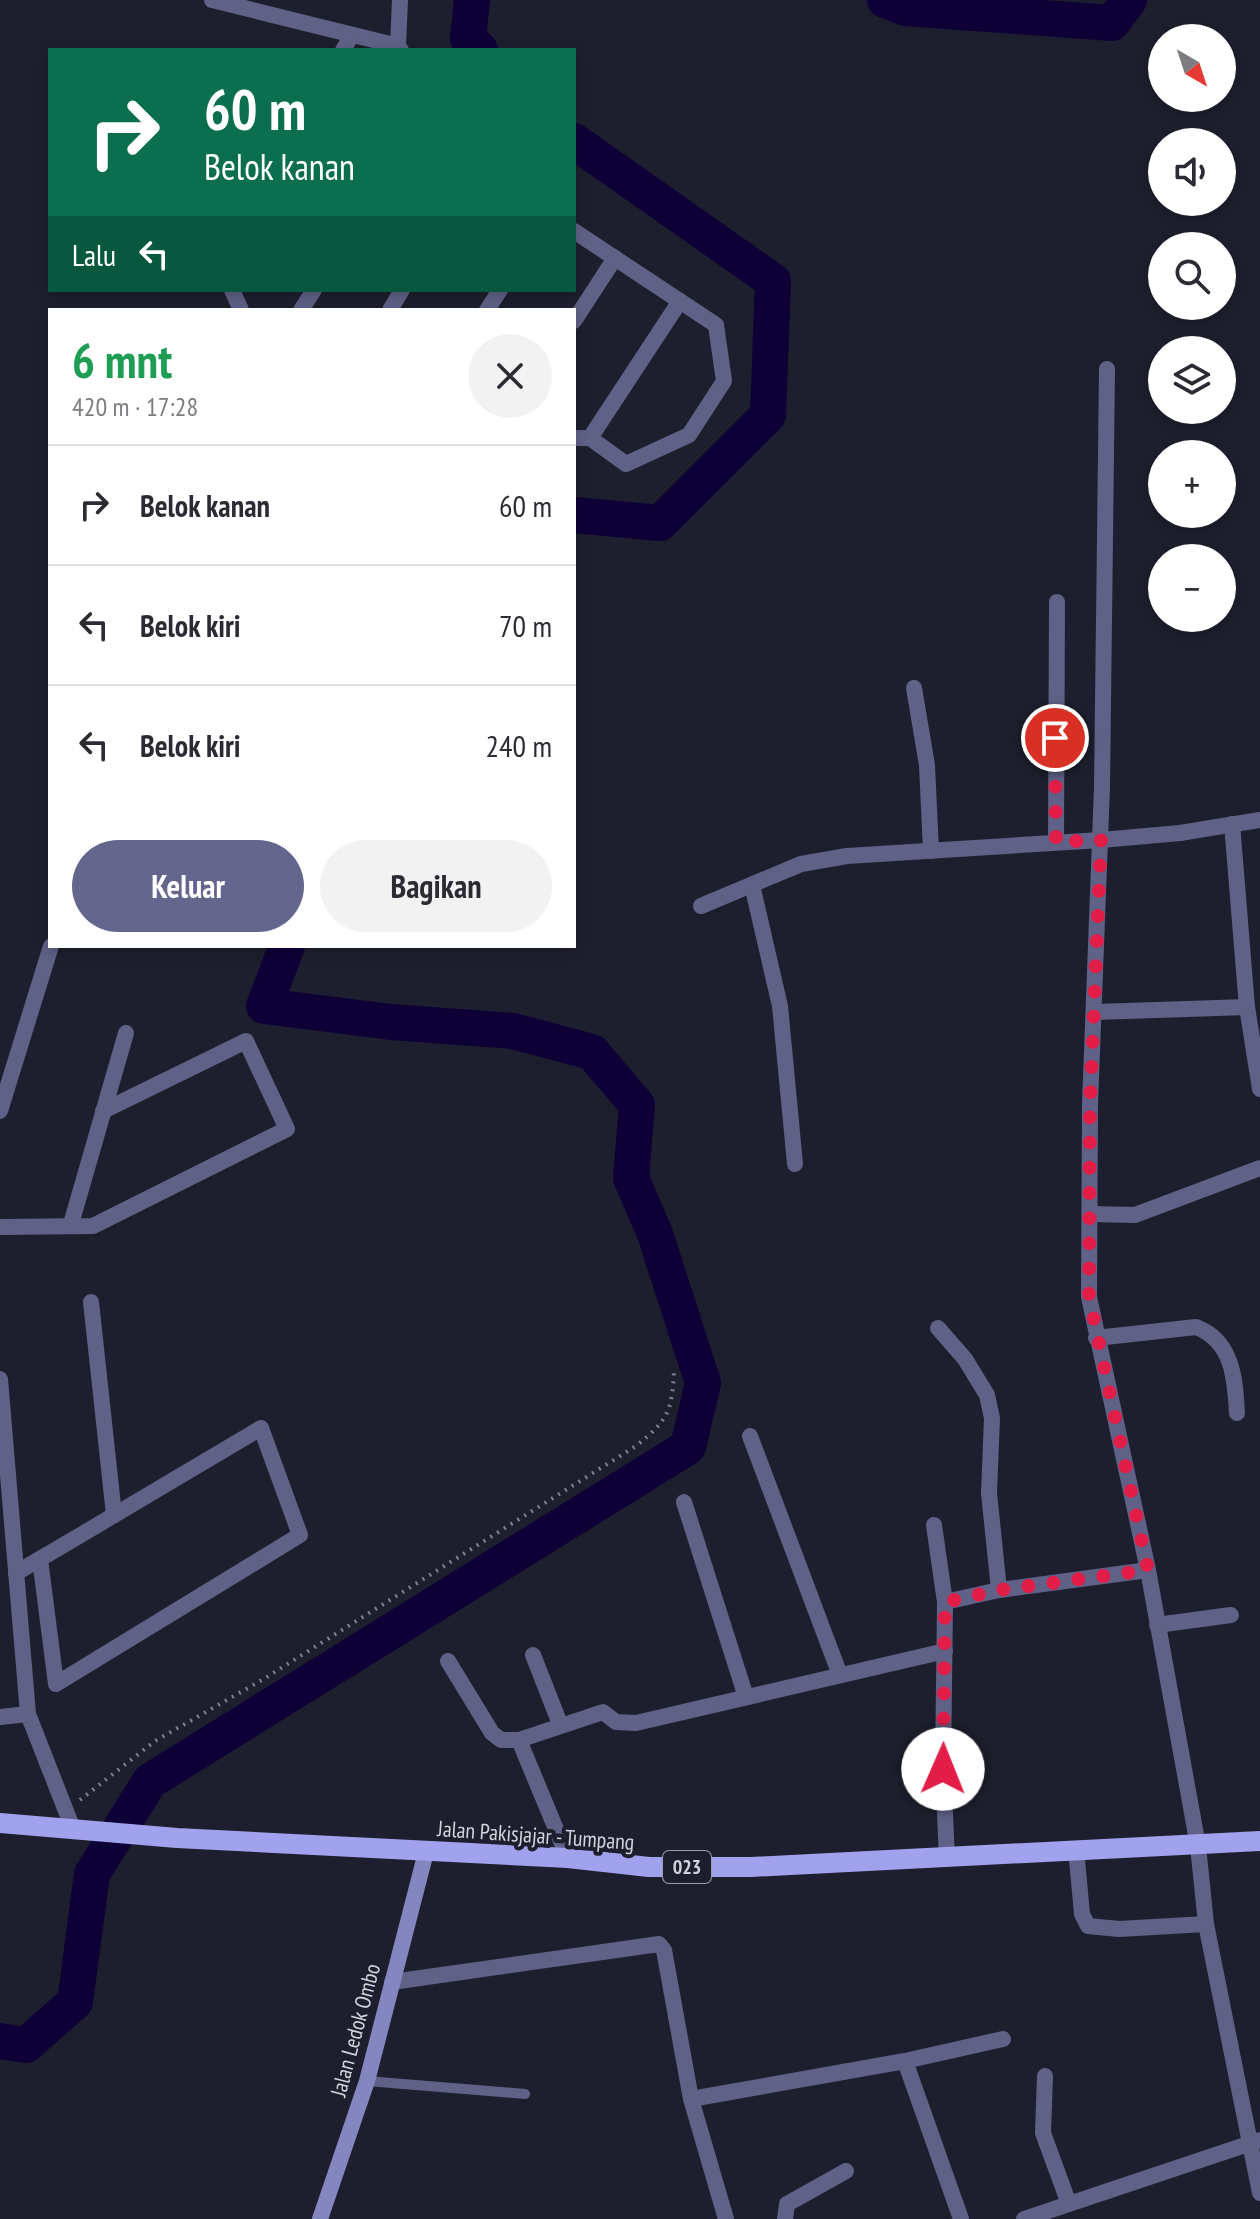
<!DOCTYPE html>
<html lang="id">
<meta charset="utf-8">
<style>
body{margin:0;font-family:"PT Sans Narrow",sans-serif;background:#f2f2f3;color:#2b2b33;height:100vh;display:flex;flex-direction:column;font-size:30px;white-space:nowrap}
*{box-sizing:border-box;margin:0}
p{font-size:26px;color:#7c7c81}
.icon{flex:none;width:44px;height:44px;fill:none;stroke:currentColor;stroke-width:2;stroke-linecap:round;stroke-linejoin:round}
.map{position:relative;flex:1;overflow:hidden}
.panel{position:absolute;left:48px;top:308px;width:528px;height:640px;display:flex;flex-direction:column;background:#fff;border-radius:0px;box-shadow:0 4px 12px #0003}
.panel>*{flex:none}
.banner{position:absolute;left:48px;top:48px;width:528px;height:244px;border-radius:0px;box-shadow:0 4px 12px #0003;background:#0b6e4f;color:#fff;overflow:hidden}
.needle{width:52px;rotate:141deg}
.fabs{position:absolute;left:1148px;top:24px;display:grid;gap:16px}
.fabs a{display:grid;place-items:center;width:88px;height:88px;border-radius:50%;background:#fff;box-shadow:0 4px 12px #0003;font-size:40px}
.pin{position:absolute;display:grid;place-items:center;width:68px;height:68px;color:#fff;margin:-34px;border:4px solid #fff;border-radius:50%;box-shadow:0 2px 8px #0007}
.me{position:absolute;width:88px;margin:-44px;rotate:1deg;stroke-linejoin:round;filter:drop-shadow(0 0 6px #0008)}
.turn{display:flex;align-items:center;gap:28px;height:168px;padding:0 24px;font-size:36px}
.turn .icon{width:104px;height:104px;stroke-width:2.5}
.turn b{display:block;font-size:56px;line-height:68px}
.then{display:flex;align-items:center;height:76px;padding:0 24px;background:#0003;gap:16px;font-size:30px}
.round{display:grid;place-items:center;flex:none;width:84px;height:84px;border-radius:42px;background:#f2f2f3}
.overview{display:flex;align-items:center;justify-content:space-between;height:136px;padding:0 24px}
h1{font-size:48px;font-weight:600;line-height:60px;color:#1e9e55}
.action{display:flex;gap:16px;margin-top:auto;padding:16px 24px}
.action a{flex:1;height:92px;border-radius:48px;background:#65668d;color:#fff;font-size:32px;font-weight:600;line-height:92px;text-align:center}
.action a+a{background:#f2f2f3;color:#2b2b33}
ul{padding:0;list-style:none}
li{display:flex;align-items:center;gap:24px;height:120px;padding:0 24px;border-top:2px solid #e1e1e2}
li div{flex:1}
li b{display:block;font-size:30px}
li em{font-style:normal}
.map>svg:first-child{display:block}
</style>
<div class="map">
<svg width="1260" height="2219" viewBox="0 0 1260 2219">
<rect width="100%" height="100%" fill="#1e1f2e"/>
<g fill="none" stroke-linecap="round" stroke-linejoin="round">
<!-- river -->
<g stroke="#0d0037" stroke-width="36">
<polyline points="472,0 468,38 480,50"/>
<polyline points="885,0 905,8 1112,23 1129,0"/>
<polyline points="574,141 773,281 768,415 660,523 574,515"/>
<polyline points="0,2041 26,2045 75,2002 92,1874 150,1781 688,1447 703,1383 655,1234 631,1178 637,1105 592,1052 513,1031 391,1022 264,1006 287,946"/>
</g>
<!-- path -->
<path stroke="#80818e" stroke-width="4" stroke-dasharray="2 6" stroke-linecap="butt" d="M80,1800L155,1741L262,1680L636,1446C668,1420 672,1412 674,1371"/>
<!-- lane -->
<polyline stroke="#606186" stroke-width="10" points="367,2081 525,2094"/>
<!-- street -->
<g stroke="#606186" stroke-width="16">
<polyline points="212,0 398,46 401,50"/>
<polyline points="398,46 400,0"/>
<polyline points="343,50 352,35"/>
<polyline points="574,231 716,325 724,381 689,435 626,464 590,438 574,438"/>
<polyline points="232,290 241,310"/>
<polyline points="301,310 314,290"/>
<polyline points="390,310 402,290"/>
<polyline points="487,310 500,290"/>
<polyline points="574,321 615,258"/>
<polyline points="1107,369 1102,787 1090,1104 1089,1297 1148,1570 1198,1846 1206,1924 1260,2193"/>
<polyline points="590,438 680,301"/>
<polyline points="914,688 927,765 931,851"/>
<polyline points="1232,824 1247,1007 1260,1089"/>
<polyline points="1056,842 1057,602"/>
<polyline points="752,885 780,1006 795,1164"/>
<polyline points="701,906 801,864 847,856 1101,840 1180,833 1260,820"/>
<polyline points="1096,1012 1247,1007"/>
<polyline points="0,1111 51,946"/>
<polyline points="1090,1214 1135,1215 1260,1168"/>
<polyline points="71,1224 126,1033"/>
<polyline points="0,1227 93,1226 287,1129 246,1041 103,1111"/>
<polyline points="91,1302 114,1515"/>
<polyline points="938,1328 965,1359 987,1395 992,1418 989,1493 999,1590"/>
<path d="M1096,1338L1196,1327C1233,1341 1235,1379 1237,1413"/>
<polyline points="0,1379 28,1714 73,1829"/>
<polyline points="750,1436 840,1675"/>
<polyline points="684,1502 746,1697"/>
<polyline points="934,1525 945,1602"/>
<path d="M16,1573C98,1525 180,1476 261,1428L300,1535L56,1684L40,1559"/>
<polyline points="1157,1625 1231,1615"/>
<polyline points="533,1655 560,1724"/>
<polyline points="448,1661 492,1733 501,1740 519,1740 568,1858"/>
<polyline points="0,1717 28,1714"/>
<polyline points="519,1740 603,1712 616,1722 636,1723 945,1651"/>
<polyline points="1076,1849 1082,1914 1088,1926 1119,1929 1206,1924"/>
<polyline points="947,1859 943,1769 945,1602 999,1590 1148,1570"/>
<polyline points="392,1982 659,1944 664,1950 691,2099 726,2219"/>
<polyline points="905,2061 961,2219"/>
<polyline points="1045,2076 1043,2133 1069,2204"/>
<polyline points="691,2099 905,2061 1003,2039"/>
<polyline points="785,2219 787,2204 846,2171"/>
<polyline points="1024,2219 1260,2140"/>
</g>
<!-- secondary -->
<polyline stroke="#8486c0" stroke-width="16" points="320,2219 367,2081 426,1852"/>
<!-- primary -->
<polyline stroke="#a0a2ed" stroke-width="20" points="0,1823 177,1838 568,1858 649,1867 751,1867 1260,1841"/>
</g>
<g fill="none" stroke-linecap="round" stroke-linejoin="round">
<!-- route -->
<polyline stroke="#e11d48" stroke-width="14" stroke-dasharray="0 25.2" points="943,1769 945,1602 999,1590 1148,1570 1089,1297 1090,1104 1101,840 1056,842 1055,738"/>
</g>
<g text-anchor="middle" stroke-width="8" stroke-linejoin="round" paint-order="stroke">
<!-- shield labels -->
<rect fill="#1e1f2e" stroke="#9d9ea9" stroke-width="2" x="663" y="1851" width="48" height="32" rx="6"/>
<g font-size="20" font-weight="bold" fill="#d3d4de">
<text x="687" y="1874">023</text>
</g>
<!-- street labels -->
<g font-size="22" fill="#d3d4de" stroke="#1e1f2e">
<text transform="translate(536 1835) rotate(4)" y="8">Jalan Pakisjajar - Tumpang</text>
<text transform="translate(355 2030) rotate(-75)" y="8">Jalan Ledok Ombo</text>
</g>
</g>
</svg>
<div class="fabs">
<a><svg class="needle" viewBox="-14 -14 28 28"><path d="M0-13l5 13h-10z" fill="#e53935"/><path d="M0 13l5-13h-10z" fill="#7c7c81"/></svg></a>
<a><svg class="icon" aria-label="sound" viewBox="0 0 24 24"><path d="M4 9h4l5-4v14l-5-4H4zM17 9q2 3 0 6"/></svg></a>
<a><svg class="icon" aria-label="search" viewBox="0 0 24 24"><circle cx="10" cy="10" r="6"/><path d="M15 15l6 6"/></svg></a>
<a><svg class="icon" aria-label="layers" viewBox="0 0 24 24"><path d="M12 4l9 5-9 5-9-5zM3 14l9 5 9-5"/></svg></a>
<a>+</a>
<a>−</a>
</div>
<div class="pin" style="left:1055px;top:738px;background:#d93025"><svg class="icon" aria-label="arrive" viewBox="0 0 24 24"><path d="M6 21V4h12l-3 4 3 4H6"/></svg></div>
<svg class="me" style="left:943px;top:1769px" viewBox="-20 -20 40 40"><circle r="19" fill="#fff"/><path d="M0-13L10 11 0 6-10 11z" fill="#e11d48"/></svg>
<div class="banner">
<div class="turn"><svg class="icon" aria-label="right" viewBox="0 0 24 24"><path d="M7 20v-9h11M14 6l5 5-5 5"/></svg><div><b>60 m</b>Belok kanan</div></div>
<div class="then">Lalu<svg class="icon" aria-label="left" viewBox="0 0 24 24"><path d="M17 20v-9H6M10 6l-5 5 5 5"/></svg></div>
</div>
<section class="panel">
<div class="overview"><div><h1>6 mnt</h1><p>420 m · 17:28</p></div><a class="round"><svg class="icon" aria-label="close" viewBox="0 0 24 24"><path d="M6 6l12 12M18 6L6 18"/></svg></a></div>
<ul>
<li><svg class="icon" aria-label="right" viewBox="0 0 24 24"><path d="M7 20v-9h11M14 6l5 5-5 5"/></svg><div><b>Belok kanan</b></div><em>60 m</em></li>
<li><svg class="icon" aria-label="left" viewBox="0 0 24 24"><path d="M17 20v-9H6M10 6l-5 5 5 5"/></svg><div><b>Belok kiri</b></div><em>70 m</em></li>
<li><svg class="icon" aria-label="left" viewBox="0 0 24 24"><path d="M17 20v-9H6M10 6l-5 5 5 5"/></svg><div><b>Belok kiri</b></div><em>240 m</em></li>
</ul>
<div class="action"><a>Keluar</a><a>Bagikan</a></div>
</section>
</div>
